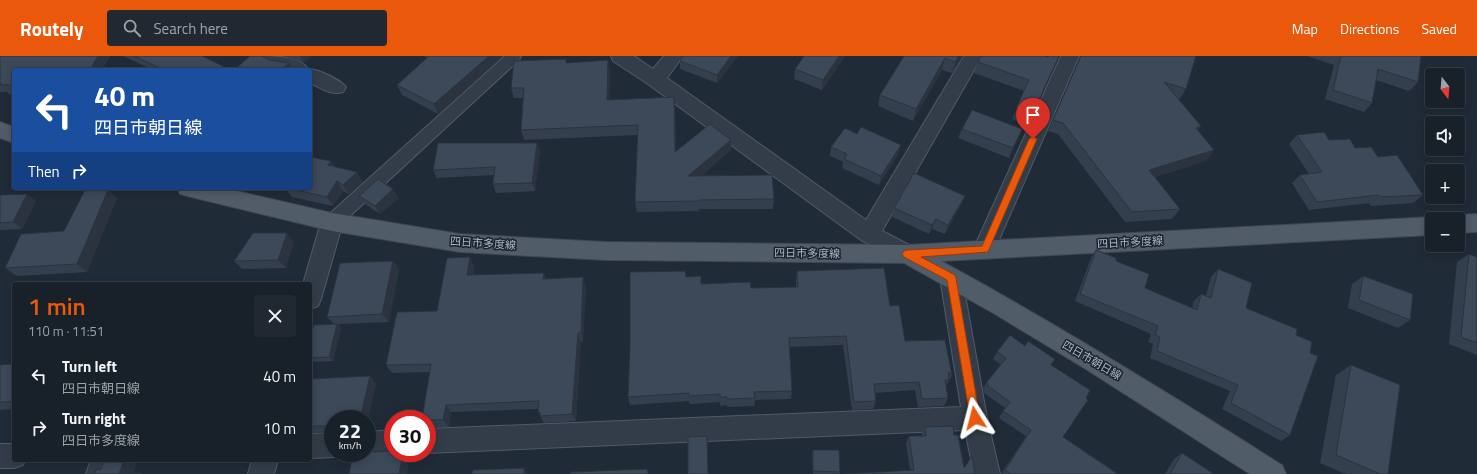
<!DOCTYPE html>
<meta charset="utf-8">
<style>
body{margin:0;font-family:"Titillium Web","Noto Sans JP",sans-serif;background:#212832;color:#f1f3f6;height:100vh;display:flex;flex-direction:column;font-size:15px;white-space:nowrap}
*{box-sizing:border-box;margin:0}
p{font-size:13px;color:#9fa3a8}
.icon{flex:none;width:22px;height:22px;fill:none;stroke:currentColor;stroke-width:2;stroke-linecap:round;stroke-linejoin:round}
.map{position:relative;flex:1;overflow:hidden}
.side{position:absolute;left:12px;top:226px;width:300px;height:180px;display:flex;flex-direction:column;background:#18202a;border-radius:4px;box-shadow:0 2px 10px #0003,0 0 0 1px #363e47}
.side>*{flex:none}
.guide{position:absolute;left:12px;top:12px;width:300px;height:122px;border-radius:4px;box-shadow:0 2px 10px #0003,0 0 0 1px #363e47;background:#1a4fa0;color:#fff;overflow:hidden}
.needle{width:26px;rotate:164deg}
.fabs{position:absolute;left:1425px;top:12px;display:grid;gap:8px}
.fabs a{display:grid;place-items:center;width:40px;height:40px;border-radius:4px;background:#18202a;box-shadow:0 2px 10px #0003,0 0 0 1px #363e47;font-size:20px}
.speed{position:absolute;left:324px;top:354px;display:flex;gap:8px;font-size:20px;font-weight:700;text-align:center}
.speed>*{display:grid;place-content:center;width:52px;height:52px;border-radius:50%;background:#18202a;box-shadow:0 2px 10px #0003,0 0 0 1px #363e47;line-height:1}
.speed small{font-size:10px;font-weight:400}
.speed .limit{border:6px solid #d22;background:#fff;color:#111}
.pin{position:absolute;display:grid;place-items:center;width:34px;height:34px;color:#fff;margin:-41px -17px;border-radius:50% 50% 50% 0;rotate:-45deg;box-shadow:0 0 4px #0007}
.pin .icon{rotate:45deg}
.me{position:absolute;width:44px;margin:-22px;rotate:351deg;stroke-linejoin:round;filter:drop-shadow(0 0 3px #0008)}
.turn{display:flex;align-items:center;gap:14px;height:84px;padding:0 16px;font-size:18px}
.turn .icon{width:52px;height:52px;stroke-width:2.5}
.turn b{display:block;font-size:28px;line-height:34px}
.then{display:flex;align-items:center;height:38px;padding:0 16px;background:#0003;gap:8px;font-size:15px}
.round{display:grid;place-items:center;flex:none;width:42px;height:42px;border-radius:4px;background:#212832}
.head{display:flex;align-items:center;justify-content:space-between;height:68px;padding:0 16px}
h1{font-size:24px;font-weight:600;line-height:30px;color:#ea580c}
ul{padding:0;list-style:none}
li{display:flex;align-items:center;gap:12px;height:52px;padding:0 16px}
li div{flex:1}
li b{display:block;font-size:15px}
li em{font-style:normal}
header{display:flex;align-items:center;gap:24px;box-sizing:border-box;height:56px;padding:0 20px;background:#ea580c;color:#fff}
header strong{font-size:19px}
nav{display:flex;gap:22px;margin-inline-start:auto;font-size:14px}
.search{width:280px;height:36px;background:#212832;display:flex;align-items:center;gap:10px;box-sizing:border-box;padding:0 14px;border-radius:4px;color:#9fa3a8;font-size:15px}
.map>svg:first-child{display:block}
</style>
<header>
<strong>Routely</strong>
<div class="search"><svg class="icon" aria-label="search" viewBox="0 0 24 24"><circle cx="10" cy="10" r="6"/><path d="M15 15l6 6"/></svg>Search here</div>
<nav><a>Map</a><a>Directions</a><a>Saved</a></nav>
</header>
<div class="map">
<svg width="1477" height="418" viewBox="0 0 1477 418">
<rect width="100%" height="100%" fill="#202b38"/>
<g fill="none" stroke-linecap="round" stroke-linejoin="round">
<!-- service casing -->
<g stroke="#515a67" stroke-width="2">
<polygon id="service" points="505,0 521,0 519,4 338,171 332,173 326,171 324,166 326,161"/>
</g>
<!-- minor casing -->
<g stroke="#515a67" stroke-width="2">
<g id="minor">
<path d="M259,0C273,0 300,0 308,13C316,12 341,24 346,31L343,36C331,40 321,32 310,27V14C294,14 268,16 259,0Z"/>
<polygon points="611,0 634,0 653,13 664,0 683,0 667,22 866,164 964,0 982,0 882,175 915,192 918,198 915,204 907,207 861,184 648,28 613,5"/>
<polygon points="1061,0 1079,0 992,200 984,203 976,200 973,194"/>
<polygon points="332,157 340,160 343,166 321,243 318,250 310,253 310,228 303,228 321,166 324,160"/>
<polygon points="951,212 959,215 962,222 987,362 1000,418 974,418 965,374 427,397 427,373 961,351 940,222 943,215"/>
<polygon points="393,374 393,397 395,397 367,400 359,397 367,397 367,376"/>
<polygon points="333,377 333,397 342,398 333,401 310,402 310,378"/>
<polygon points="0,388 14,388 14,404 25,404 23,409 14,412 0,412"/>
<polygon points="91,404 117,404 112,418 86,418"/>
<polygon points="252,404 278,404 274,418 248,418"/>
</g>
</g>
<!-- primary casing -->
<g stroke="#3d4652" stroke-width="2">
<g id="primary">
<polygon points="0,66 14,71 14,87 0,82"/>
<path d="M177,132H223L332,157L460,178L606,186L907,189L1432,161L1437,163H1432V179L941,205C1057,268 1170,338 1282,409L1286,418H1250L1084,312L993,257L904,207L606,204L460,196L332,175L187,140L180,138Z"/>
<polygon points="1477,158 1477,176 1458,177 1458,163 1450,163 1458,159"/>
</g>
</g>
<!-- service -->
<use href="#service" fill="#333d49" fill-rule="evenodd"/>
<!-- minor -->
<use href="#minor" fill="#333d49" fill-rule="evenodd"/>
<!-- primary -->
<use href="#primary" fill="#515c69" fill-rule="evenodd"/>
</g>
<!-- wall -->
<g fill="#343f4d">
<polygon points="0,0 110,0 102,14 14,14 14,38 9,38 7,36 0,36"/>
<polygon points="123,0 202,0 231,14 153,14"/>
<polygon points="284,0 311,0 304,7"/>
<polygon points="424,0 503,0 438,58 402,39 397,29 427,2"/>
<polygon points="683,0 738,0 717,27 680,13 680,5"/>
<polygon points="804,0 845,0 822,34 794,23 795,13"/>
<polygon points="904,0 963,0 952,17 942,14 913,65 878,50 880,39"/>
<polygon points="1059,0 1028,68 1012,63 1024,35 974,17 978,6"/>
<polygon points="1080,0 1196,0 1186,33 1179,44 1201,70 1198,75 1214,94 1206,105 1155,121 1180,153 1172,163 1125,166 1058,78 1048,75 1080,1"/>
<polygon points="1307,0 1421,0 1418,26 1409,35 1376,24 1372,47 1364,56 1325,43 1334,9"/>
<polygon points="567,7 610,15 609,44 675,51 676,95 731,94 701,120 774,143 773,153 699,153 699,155 637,156 635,146 638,79 524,84 521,74 523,42 514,42 511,32"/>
<polygon points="962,73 1022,73 1009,102 958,82"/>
<polygon points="857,78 898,99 879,129 842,112 843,106 830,100 831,91"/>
<polygon points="1297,79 1329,84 1355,92 1378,101 1423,139 1413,147 1371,150 1369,147 1309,154 1292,127 1300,119 1309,118 1289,88"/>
<polygon points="537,87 540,95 535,135 496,137 493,128 494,119 437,122 433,114"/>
<polygon points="331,105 335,111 363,126 349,138 343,135 333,150 292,141 285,132 310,132"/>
<polygon points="0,139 36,145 22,173 0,174"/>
<polygon points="359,140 399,142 380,158 365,148"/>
<polygon points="965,140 961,149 945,178 932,173 929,178 892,161 894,152"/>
<polygon points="117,142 87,216 17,220 5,212"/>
<polygon points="294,186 286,212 242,213 234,205"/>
<polygon points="1096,194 1116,205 1145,232 1192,252 1194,245 1201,238 1206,240 1211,221 1218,213 1246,252 1296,279 1290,379 1281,385 1222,353 1230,335 1150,302 1153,288 1148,286 1151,278 1075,245 1091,202"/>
<polygon points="1469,198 1477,201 1477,299 1449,288 1457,206"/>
<polygon points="470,201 474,210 473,219 544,217 546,223 586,230 583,285 581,285 576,365 544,367 538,356 538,353 451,356 449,371 427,371 427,364 430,316 392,317 386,309 437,255"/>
<polygon points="393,205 399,213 389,266 338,268 341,273 333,305 310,306 310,283 334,268 327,261"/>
<polygon points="797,215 890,250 905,285 952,319 946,330 948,342 944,350 918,351 915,334 875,337 876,345 873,353 852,354 843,289 789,291 792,335 791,343 755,344 754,350 727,351 727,349 720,350 720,346 690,348 689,345 630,349 628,341 686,221 702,228 751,232 796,231 796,225"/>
<polygon points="1363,220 1410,264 1398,272 1348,252 1352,228"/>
<polygon points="997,296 1051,309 1063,381 1118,418 1001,418 1026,380 999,362 1005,352 984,337 983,332 987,326 1001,309 993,303"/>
<polygon points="14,308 14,353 0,354 0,309"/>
<polygon points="1351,309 1388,418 1346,418 1320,407 1336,319"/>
<polygon points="370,320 376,328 333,363 333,377 310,377 310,323"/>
<polygon points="925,371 954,379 964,412 975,418 910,414 906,387 909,380 922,380 922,377"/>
<polygon points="813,394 840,416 840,418 813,418 812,397"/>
<polygon points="1182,397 1214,418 1165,418 1174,403"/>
</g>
<!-- shaded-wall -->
<g fill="#2a333e">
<polygon points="98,0 110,0 102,14 90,14"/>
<polygon points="300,0 311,0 304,7"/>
<polygon points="489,0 503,0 438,58 434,48"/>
<polygon points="731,0 738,0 717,27 717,19"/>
<polygon points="839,0 845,0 822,34 823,24"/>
<polygon points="959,0 963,0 952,17 955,6"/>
<polygon points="945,2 942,14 913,65 916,53"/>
<polygon points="608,4 610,15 609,54 607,44"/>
<polygon points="289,7 293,14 281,14"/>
<polygon points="674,41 675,51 676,106 675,96"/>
<polygon points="1201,70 1194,81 1196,72"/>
<polygon points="1022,73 1018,83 1009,102 1013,92"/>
<polygon points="731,84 731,94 689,130 688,120"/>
<polygon points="537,87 540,95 535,135 532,127"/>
<polygon points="901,89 898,99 879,129 881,120"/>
<polygon points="1214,94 1206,105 1142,125 1149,114"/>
<polygon points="331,105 337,115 328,109"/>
<polygon points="357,116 363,126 349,138 343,129"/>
<polygon points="337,125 343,135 333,150 327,141"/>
<polygon points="393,133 399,142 380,158 375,150"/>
<polygon points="108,134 117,142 87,216 77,208"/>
<polygon points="27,138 36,145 22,173 13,166"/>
<polygon points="965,140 961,149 945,178 948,169"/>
<polygon points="936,163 932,173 929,178 932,169"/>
<polygon points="287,177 294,186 286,212 278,204"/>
<polygon points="470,201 474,210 471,228 467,219"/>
<polygon points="393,205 399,213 389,266 382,258"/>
<polygon points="544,217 548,226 543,223"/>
<polygon points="583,221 586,230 583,285 581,276"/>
<polygon points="337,268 341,273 333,305 329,301"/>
<polygon points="578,277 581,285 576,365 572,358"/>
<polygon points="370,320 376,328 367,369 367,363 360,363"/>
<polygon points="14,337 14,348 10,346"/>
<polygon points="446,349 451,356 449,371 443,364"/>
<polygon points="403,397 406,397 410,400 407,418 399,418"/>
<polygon points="124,404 138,404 133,418 119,418"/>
<polygon points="524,412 528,418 524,418"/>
</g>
<!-- building -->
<g fill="#3c4959" stroke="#2a333e">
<polygon points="0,0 98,0 90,14 14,14 14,29 0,29 2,27 0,27"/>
<polygon points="134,0 202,0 231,14 164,14"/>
<polygon points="250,0 262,0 269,4 289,7 281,14 234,14"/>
<polygon points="429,0 489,0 434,48 397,29"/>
<polygon points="683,0 731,0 717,19 680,5"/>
<polygon points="804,0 839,0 823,24 795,13"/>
<polygon points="904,0 959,0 955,6 945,2 916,53 880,39"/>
<polygon points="981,0 1044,0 1048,1 1049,0 1059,0 1033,57 1016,52 1029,24 978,6"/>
<polygon points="1081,0 1196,0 1186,33 1164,26 1201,70 1196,72 1214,94 1149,114 1180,153 1132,156 1063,67 1053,64"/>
<polygon points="1341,0 1421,0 1418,26 1378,13 1372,47 1333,34"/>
<polygon points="566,3 566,7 608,4 607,44 674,41 675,96 710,68 731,84 688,120 772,119 774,143 699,144 699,145 635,146 638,69 521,74 524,32 511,32 514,5"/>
<polygon points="972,54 1022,73 1013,92 962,73"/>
<polygon points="861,71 901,89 881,120 844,103 847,98 831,91 845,72 857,78"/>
<polygon points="1324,76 1329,84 1350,83 1355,92 1371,91 1378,101 1397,99 1423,139 1380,141 1378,139 1317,146 1300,119 1322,116 1297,79"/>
<polygon points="438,87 537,87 532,127 493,128 495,111 433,114"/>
<polygon points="310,101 331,105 328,109 357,116 343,129 337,125 327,141 287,132 310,132"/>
<polygon points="914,117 965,140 948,169 936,163 932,169 894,152"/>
<polygon points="378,123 393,133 375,150 359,140"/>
<polygon points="86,132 96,132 108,134 77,208 5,212 21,178 64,175"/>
<polygon points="27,138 13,166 0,167 0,139"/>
<polygon points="253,177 287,177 278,204 234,205"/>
<polygon points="1096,194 1116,202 1116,205 1149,218 1145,232 1197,254 1201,238 1211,242 1218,213 1252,227 1246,252 1297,273 1296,279 1312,286 1310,297 1318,300 1290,379 1231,347 1238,329 1157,295 1160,281 1155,279 1158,270 1080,238"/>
<polygon points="1469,198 1477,201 1477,287 1461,281"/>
<polygon points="470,201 467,219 544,217 543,223 583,221 581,276 578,277 572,358 540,360 540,356 538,356 539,345 446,349 443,364 427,364 427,363 422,363 431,308 386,309 397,256 437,255 447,202"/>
<polygon points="393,205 382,258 327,261 340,207"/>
<polygon points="884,212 890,250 899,249 905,285 945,284 952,319 948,316 949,324 945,324 948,342 922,343 919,326 874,328 876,345 854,346 846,280 789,282 792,335 754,336 755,342 727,343 727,341 720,341 720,338 689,340 689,337 628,341 630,291 630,216 685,215 686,221 701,220 701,228 750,226 751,232 798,231 797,215"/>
<polygon points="1363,220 1413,238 1410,264 1359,244"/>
<polygon points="337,268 329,301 310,302 310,283 314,269"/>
<polygon points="1010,279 1025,290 1028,285 1055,303 1051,309 1090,334 1086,342 1088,344 1063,381 1118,418 1011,418 1005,414 1031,374 1003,355 1010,346 988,330 987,326 1006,302 997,296"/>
<polygon points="14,308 14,337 10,346 0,346 0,309"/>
<polygon points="1351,309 1400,329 1388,418 1380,418 1336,399"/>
<polygon points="370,320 360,363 333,363 333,370 310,370 310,323"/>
<polygon points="953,370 954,379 958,379 964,412 972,400 975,418 843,418 914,414 909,380 926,380 925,371"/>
<polygon points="707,380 708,418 688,418 688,381"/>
<polygon points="813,394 839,394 840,416 813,415"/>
<polygon points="393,395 393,397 403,397 399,418 349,418 353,397 367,397 367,396"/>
<polygon points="1182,397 1214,418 1170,418"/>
<polygon points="109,404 124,404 119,418 94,418 96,414 101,413 103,408"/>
<polygon points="524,412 524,418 472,418 473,414"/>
<polygon points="647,413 648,418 570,418 571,416"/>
<polygon points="142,417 142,418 120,418"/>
</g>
<!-- route -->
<polygon fill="#ea580c" stroke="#983908" points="1033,80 1037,83 988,196 921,201 955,219 956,222 980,362 978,365 975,367 971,365 970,362 947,224 904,201 902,198 904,195 907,194 982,190 1029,83"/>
<g text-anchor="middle" stroke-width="3" stroke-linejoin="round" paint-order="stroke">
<!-- street labels -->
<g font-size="11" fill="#aeb7c6" stroke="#19222d">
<text transform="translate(1130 186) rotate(-3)" y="4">四日市多度線</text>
<text transform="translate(483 187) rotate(4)" y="4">四日市多度線</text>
<text transform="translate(807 197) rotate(1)" y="4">四日市多度線</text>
<text transform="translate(1092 304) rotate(30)" y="4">四日市朝日線</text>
</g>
</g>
</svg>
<div class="fabs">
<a><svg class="needle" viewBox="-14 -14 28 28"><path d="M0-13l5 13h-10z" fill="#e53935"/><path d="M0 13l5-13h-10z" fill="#9fa3a8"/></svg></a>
<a><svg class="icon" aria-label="sound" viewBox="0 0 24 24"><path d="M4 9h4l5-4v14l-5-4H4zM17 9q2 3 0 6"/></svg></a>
<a>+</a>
<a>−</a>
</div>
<div class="speed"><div>22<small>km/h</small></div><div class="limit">30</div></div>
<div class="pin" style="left:1033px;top:83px;background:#d93025"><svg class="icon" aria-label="arrive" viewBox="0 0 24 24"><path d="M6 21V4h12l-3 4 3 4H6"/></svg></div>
<svg class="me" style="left:975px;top:362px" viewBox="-20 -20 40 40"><path d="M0-17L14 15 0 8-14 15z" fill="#ea580c" stroke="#fff" stroke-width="4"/></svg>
<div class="guide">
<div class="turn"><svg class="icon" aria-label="left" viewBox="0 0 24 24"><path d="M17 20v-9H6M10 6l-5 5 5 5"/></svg><div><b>40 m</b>四日市朝日線</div></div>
<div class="then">Then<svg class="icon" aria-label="right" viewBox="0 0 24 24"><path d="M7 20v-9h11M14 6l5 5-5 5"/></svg></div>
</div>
<section class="side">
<div class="head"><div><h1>1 min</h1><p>110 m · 11:51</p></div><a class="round"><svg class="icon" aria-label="close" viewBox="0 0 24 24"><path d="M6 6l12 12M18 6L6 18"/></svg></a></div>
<ul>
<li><svg class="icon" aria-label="left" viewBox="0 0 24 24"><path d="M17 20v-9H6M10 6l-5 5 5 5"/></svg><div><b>Turn left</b><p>四日市朝日線</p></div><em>40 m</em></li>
<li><svg class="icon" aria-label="right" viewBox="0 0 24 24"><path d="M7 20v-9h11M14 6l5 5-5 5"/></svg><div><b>Turn right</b><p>四日市多度線</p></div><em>10 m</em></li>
</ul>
</section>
</div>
